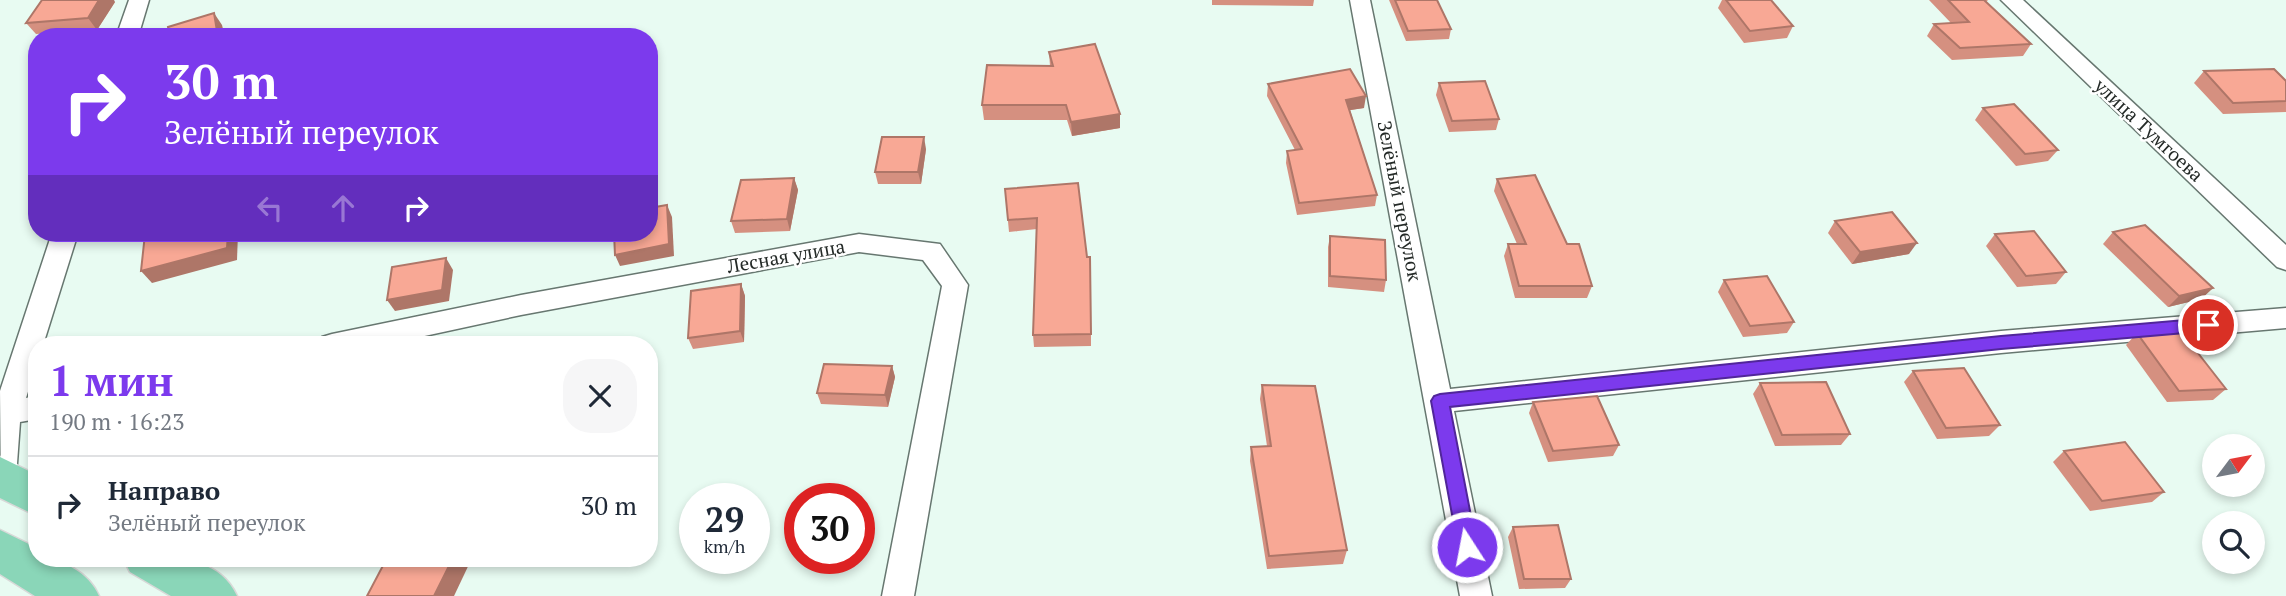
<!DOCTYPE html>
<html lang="ru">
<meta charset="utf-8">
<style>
body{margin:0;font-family:"PT Serif",serif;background:#f6f6f7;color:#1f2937;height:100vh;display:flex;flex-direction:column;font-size:26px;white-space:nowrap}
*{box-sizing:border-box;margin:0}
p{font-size:23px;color:#747a83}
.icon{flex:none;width:38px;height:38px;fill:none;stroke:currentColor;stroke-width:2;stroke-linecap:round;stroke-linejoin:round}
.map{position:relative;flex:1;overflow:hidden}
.sheet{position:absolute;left:28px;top:336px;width:630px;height:231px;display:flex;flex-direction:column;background:#fff;border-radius:28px;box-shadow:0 4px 10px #0003}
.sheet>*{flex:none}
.hud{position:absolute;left:28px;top:28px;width:630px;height:214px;border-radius:28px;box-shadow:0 4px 10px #0003;background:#7c3aed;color:#fff;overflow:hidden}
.needle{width:46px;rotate:58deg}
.buttons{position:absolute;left:2202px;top:434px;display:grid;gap:14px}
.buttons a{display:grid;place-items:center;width:63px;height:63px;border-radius:50%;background:#fff;box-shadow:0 4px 10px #0003;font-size:35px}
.speed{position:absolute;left:679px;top:483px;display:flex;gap:14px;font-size:35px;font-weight:700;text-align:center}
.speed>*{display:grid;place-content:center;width:91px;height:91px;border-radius:50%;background:#fff;box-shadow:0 4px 10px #0003;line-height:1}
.speed small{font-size:18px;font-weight:400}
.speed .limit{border:10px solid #d22;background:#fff;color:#111}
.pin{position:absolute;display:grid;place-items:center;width:60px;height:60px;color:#fff;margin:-30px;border:4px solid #fff;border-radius:50%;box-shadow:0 2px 7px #0007}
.me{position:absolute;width:77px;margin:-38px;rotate:349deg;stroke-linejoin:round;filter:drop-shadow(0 0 5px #0008)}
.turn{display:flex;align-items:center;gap:24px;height:147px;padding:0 21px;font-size:32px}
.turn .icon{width:91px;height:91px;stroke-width:2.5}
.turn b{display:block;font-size:49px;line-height:60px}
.lanes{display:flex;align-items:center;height:66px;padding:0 21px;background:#0003;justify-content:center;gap:35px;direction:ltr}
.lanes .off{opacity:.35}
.round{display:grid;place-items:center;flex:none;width:74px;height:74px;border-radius:28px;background:#f6f6f7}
.headline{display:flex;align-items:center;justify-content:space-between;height:119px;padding:0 21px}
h1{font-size:42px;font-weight:700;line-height:52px;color:#7c3aed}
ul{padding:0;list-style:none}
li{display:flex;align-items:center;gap:21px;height:98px;padding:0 21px;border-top:2px solid #e0e1e3}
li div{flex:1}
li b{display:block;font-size:26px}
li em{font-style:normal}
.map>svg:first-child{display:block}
</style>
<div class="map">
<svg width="2286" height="596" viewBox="0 0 2286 596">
<rect width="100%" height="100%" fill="#e8fbf2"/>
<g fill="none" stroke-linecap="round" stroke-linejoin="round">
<!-- minor casing -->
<g stroke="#677770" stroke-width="3">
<g id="minor">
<polygon points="129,0 149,0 138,37 116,37"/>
<polygon points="1350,0 1370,0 1450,389 2001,331 2286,308 2286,328 2001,353 1454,411 1492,596 1460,596"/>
<polygon points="2001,0 2023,0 2286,245 2286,270 2277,267"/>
<polygon points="52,233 78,233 43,345 37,345 37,363 26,398 37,395 37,419 20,422 16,477 11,486 1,490 0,391"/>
<polygon points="859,234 940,244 968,285 914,596 882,596 942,286 923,260 859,252 521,315 383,345 319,345 322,337 332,334 521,295"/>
</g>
</g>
<!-- trunk casing -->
<g stroke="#d8d9d8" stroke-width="3">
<g id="trunk">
<polygon points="0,457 37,475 37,516 0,498"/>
<path d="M0,530L37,548V558C62,558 89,573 99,596H35L0,574Z"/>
<path d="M123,558C164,558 217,552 237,596H171L130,572Z"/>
</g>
</g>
<!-- minor -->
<use href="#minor" fill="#fff" fill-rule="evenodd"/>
<!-- trunk -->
<use href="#trunk" fill="#8ad6b8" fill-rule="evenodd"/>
</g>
<!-- wall -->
<g fill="#d59080">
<polygon points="1212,0 1314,0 1313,6 1212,5"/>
<polygon points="1389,0 1437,0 1451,29 1449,39 1406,41"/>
<polygon points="1722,0 1771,0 1793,26 1787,38 1744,43 1718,8"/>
<polygon points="1929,0 1988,0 1986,2 2031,44 2023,56 1952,60 1927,36 1934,24 1951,23"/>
<polygon points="115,2 97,30 36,34 26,23"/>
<polygon points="1049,52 1120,128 1072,136 1067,120 984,120 982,105 1050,66"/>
<polygon points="2204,71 2286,81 2286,112 2223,114 2194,83"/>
<polygon points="1439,83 1499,119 1496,130 1449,132 1436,95"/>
<polygon points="1268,84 1364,108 1350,110 1377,195 1375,206 1297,215 1286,163 1287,151 1295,150 1267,96"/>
<polygon points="1983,108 2058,150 2048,161 2016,166 1975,120"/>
<polygon points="926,149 921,184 878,184 875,172"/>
<polygon points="794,178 798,190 790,231 735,233 731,221"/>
<polygon points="1497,179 1567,244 1592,286 1587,298 1515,298 1504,256 1508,244 1517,244 1494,191"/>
<polygon points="1005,189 1087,257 1091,269 1091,346 1034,347 1033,335 1037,229 1009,232"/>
<polygon points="1835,221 1909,254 1852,264 1828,233"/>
<polygon points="2113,232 2213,288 2201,299 2168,307 2103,244"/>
<polygon points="1995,234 2066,272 2056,284 2017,287 1986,246"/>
<polygon points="1330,236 1386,280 1384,292 1328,287 1328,247"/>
<polygon points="1724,280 1794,322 1787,333 1743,337 1718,292"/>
<polygon points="741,284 745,296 744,342 693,349 688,338"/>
<polygon points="2137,333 2226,389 2213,400 2167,402 2126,345"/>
<polygon points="892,366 895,377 888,407 821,404 817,393"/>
<polygon points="1913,371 2000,425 1989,436 1937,439 1904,382"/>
<polygon points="1760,383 1850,434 1841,445 1775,446 1753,394"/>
<polygon points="1262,385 1347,550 1343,564 1267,569 1250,461 1251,447 1267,446 1260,399"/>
<polygon points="1533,402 1619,445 1613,456 1548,462 1529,413"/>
<polygon points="2064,451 2164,492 2152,502 2090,511 2053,462"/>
<polygon points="1513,527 1571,579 1565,588 1519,589 1508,537"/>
</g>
<!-- shaded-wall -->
<g fill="#ae7668">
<polygon points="99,0 114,0 115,2 97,30 88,18"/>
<polygon points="214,13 222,25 225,37 218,37"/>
<polygon points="1366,96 1364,108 1344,111 1346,100"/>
<polygon points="1120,114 1120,128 1072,136 1071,122"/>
<polygon points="924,137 926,149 921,184 918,172"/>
<polygon points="794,178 798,190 790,231 787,219"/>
<polygon points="667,205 672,217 674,256 620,266 615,255"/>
<polygon points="228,233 238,233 237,260 152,283 141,271"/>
<polygon points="1917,243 1909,254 1852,264 1860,252"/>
<polygon points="446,258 453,270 449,301 395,311 387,300"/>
<polygon points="741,284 745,296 744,342 740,331"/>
<polygon points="2213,288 2201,299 2168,307 2179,296"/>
<polygon points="892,366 895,377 888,407 885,395"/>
<polygon points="453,558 472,558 454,596 434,596"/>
</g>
<!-- building -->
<g fill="#f8a895" stroke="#ae7668" stroke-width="2">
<polygon points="42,0 99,0 88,18 26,23"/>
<polygon points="1395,0 1437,0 1451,29 1408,31"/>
<polygon points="1726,0 1771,0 1793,26 1750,31"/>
<polygon points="1948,0 1984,0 2031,44 1960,48 1934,24 1969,22"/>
<polygon points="214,13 218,37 170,37 168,27"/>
<polygon points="1095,44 1120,114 1071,122 1066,105 982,105 987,65 1053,66 1049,52"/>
<polygon points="1350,69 1366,96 1346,100 1377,195 1299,203 1287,151 1302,149 1268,84"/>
<polygon points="2274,69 2286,81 2286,101 2233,103 2204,71"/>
<polygon points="1485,81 1499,119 1452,121 1439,83"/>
<polygon points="2014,104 2058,150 2025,154 1983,108"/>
<polygon points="882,137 924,137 918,172 875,172"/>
<polygon points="1535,175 1567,244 1579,244 1592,286 1519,286 1508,244 1526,244 1497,179"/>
<polygon points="794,178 787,219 731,221 741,180"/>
<polygon points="1078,183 1087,257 1090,257 1091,334 1033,335 1037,218 1008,220 1005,189"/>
<polygon points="667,205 669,244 615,255 614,233 649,233 649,208"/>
<polygon points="1892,212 1917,243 1860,252 1835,221"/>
<polygon points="2145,225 2213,288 2179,296 2113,232"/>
<polygon points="2034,231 2066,272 2026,276 1995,234"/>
<polygon points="151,233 228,233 227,248 141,271 145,234"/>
<polygon points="1330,236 1385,240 1386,280 1330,276"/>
<polygon points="446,258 442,290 387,300 392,267"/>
<polygon points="1767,276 1794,322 1750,326 1724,280"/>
<polygon points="741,284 740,331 688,338 691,291"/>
<polygon points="2180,330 2226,389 2179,391 2137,333"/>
<polygon points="824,364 892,366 885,395 817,393"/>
<polygon points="1964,368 2000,425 1946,428 1913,371"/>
<polygon points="1826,382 1850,434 1782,435 1760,383"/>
<polygon points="1262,385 1315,386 1347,550 1269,556 1251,447 1271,446"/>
<polygon points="1597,396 1619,445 1553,451 1533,402"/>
<polygon points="2125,442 2164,492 2102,501 2064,451"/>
<polygon points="1558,525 1571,579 1524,579 1513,527"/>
<polygon points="387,558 453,558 434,596 367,596"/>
</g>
<!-- route -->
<polygon fill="#7c3aed" stroke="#51269a" stroke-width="2" points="2208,318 2216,325 2208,331 2001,349 1450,407 1477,547 1474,553 1467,556 1461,553 1458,547 1431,401 1434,396 1440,394 2001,336"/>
<g text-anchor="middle" stroke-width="5" stroke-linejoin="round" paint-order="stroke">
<!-- street labels -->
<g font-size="19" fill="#242a27" stroke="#fff">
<text transform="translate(2149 130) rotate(43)" y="7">улица Тумгоева</text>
<text transform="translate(1400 201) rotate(79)" y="7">Зелёный переулок</text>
<text transform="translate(786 256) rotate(-10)" y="7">Лесная улица</text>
</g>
</g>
</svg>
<div class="buttons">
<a><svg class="needle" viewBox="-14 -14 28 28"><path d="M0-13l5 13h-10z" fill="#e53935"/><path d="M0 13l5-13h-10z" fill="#747a83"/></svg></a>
<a><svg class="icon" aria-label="search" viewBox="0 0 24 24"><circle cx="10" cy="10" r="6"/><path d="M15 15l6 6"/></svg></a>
</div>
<div class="speed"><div>29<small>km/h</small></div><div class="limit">30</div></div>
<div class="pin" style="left:2208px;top:325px;background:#d93025"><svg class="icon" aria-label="arrive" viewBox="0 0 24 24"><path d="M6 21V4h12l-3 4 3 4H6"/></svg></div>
<svg class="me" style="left:1467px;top:547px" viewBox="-20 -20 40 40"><circle r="17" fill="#7c3aed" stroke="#fff" stroke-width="3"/><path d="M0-11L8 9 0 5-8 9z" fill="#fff"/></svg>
<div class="hud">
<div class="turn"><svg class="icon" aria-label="right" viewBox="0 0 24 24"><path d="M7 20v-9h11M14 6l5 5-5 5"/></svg><div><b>30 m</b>Зелёный переулок</div></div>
<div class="lanes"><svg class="icon off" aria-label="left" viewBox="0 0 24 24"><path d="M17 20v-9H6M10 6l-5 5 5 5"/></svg><svg class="icon off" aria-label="ahead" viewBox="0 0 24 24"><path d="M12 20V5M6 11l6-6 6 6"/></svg><svg class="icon" aria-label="right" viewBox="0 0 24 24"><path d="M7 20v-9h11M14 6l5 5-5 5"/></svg></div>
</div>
<section class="sheet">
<div class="headline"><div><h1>1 мин</h1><p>190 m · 16:23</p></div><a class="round"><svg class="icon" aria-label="close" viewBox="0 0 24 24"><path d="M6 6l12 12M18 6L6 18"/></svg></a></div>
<ul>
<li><svg class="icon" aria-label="right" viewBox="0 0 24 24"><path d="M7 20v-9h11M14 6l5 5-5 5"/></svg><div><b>Направо</b><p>Зелёный переулок</p></div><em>30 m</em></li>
</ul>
</section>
</div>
